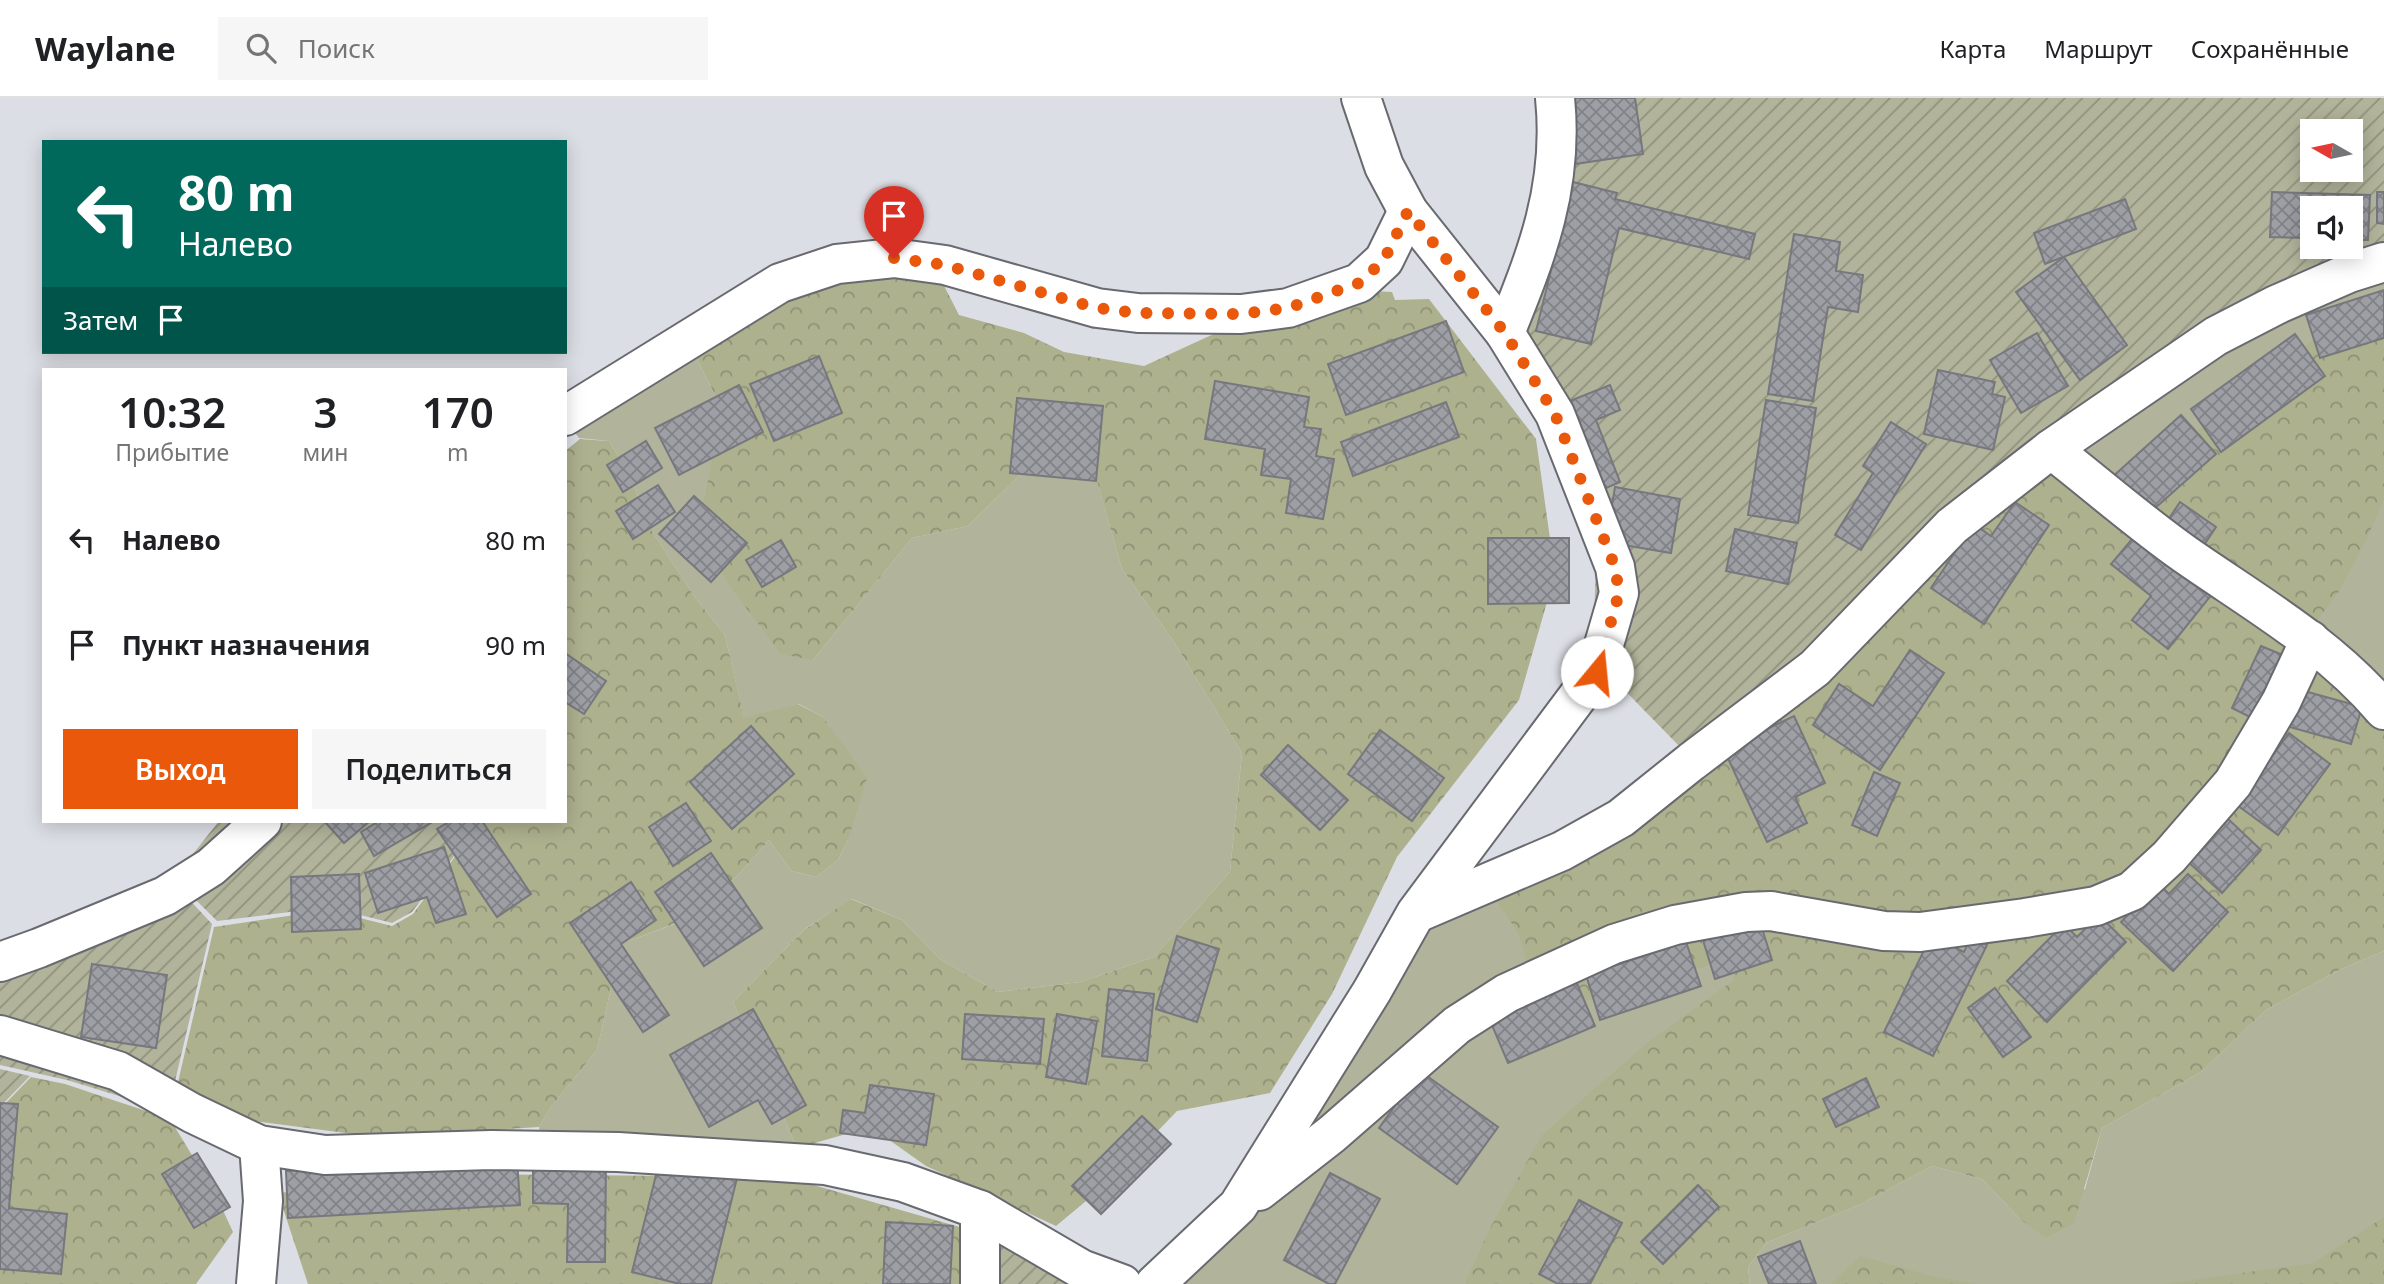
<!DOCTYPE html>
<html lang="ru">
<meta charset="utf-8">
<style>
body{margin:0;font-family:"Noto Sans",sans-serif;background:#f6f6f6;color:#202124;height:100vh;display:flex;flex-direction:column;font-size:26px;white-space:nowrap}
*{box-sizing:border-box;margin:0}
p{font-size:23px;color:#757577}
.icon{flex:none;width:38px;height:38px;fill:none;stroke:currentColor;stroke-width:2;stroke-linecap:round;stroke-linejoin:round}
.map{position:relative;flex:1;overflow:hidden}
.sheet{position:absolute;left:42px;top:270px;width:525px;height:455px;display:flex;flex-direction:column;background:#fff;border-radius:0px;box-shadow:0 4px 18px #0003}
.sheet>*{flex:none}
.banner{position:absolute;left:42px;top:42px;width:525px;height:214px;border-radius:0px;box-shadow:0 4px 18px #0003;background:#00695c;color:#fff;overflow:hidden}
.needle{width:46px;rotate:279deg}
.buttons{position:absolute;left:2300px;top:21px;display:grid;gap:14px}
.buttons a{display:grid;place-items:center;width:63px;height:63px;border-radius:0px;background:#fff;box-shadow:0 4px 18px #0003;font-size:35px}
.pin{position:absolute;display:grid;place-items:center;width:60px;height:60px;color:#fff;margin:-72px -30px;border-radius:50% 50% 50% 0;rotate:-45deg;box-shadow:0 0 7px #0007}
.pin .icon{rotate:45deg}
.me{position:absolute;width:77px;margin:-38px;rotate:17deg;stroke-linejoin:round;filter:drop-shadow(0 0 5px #0008)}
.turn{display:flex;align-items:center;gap:24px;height:147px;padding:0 21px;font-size:32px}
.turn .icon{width:91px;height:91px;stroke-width:2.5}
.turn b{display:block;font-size:49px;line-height:60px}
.then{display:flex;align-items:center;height:66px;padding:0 21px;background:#0003;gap:14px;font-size:26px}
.eta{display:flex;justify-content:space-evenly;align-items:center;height:119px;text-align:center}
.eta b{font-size:42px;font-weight:600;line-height:49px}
.primary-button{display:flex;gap:14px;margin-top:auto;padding:14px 21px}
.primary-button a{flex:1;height:80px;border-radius:0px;background:#ea580c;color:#fff;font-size:28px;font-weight:600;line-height:80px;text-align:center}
.primary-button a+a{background:#f6f6f6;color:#202124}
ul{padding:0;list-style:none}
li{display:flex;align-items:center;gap:21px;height:105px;padding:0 21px}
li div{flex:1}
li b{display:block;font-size:26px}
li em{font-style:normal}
header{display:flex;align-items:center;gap:42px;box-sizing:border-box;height:98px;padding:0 35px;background:#fff;border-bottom:2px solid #e0e0e0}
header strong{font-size:33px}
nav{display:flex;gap:38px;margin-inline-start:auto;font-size:24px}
.search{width:490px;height:63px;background:#f6f6f6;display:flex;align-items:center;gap:18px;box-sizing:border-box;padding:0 24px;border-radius:0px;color:#757577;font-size:26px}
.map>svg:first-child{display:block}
</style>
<header>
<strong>Waylane</strong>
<div class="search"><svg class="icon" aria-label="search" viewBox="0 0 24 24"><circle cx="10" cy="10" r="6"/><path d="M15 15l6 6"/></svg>Поиск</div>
<nav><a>Карта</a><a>Маршрут</a><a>Сохранённые</a></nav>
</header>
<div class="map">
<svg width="2384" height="1186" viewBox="0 0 2384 1186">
<defs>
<pattern id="forest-crowns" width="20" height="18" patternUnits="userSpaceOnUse" patternTransform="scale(1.75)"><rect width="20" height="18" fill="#aeb18e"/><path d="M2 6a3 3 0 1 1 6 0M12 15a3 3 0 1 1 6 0" fill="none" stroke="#8e9175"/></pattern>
<pattern id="garden-furrows" width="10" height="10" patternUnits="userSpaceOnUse" patternTransform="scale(1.75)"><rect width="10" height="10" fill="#b1b39a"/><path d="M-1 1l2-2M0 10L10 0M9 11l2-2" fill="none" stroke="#91927e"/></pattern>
<pattern id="building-cross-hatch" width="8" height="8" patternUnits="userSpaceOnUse" patternTransform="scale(1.75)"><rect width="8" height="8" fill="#9d9fa5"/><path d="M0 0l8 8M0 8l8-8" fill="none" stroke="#818287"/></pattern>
</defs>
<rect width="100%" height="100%" fill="#dcdee5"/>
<!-- grass -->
<g fill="#b1b39a">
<polygon points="2384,152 2384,622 2045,350"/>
<polygon points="671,230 694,255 723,313 813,562 912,440 968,428 1031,366 1080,322 1122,471 1172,541 1242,655 1230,774 1154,859 1080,884 998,894 941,862 902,822 852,801 806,830 733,904 797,1050 541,1041 539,1029 551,1009 597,952 621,846 688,821 738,777 769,742 792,773 816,779 838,762 848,742 841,645 823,619 799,606 744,621 725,537 694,498 650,430 630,378 609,343 579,340 570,328"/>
<polygon points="1443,782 1811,861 1501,1186 1165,1186"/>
<polygon points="2384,853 2384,1186 1750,1186 1748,1169 1766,1145 1859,1107 1932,1068 1982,1081 2020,1121 2085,1091 2102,1030 2201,974 2266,912 2339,872"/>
</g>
<!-- forest -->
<g fill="url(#forest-crowns)">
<polygon points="935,170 959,217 1024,235 1064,254 1144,268 1314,190 1392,194 1395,202 1429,201 1536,341 1555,476 1519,602 1397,759 1332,896 1270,995 1177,1013 1109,1084 1056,1128 926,1068 871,1029 797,1050 733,904 805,831 851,801 902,822 941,862 998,894 1080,884 1154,859 1230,774 1242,655 1172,541 1122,471 1080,323 1031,366 968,428 912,440 813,562 781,556 728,486 698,429 723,313 694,255 803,190"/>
<polygon points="2384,203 2384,401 2367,440 2338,495 2302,542 2384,622 2384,853 2339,872 2266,912 2201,974 2102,1030 2074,1125 2046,1140 2020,1121 1982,1081 1932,1068 1859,1107 1766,1145 1748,1169 1750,1186 1465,1186 1489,1132 1542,1037 1647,945 1734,882 1731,860 1634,891 1541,914 1519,836 1477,774 1605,715 2045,350 2086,387 2136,385 2260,280 2352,215"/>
<polygon points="580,341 609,343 630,378 650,430 694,498 725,537 744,620 798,606 823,619 867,680 848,742 838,762 816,779 792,773 769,742 738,777 687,821 621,846 597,952 551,1009 539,1029 376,1039 231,1020 175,997 214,829 328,812 392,828 413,816 462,749 451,723 565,723 565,353"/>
<polygon points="31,979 65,986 170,1021 215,1095 233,1134 196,1186 0,1186 0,1011"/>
<polygon points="458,1076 786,1079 970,1132 966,1186 308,1186 278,1095"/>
<polygon points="2384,1119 2384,1186 2164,1186 2313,1165"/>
<polygon points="1860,1158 1931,1178 1976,1186 1831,1186"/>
</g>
<!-- garden -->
<g fill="url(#garden-furrows)" fill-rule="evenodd">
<path d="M1540,0H2384V152L2157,269L1809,560L1685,654L1593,560L1596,460L1541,316L1488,237L1526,166L1539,48ZM2312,33H2350V72H2312ZM2312,110H2350V149H2312Z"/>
<polygon points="219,723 451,723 461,749 412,814 392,825 329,809 217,823 174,780"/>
<polygon points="170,781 212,826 168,1013 67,982 0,967 0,856"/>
<polygon points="0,971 30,978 0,1009"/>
<polygon points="991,1107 1080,1157 1160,1186 990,1186"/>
</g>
<!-- building -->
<g fill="url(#building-cross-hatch)" stroke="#76787e" stroke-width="2">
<polygon points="1565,0 1635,0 1643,56 1575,66"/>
<polygon points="1573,84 1617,95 1615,101 1755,136 1749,161 1619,130 1591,246 1536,233"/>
<polygon points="2272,94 2370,97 2368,142 2350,142 2350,110 2312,110 2312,140 2270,139"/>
<polygon points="2377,94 2384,94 2384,126 2377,125"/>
<polygon points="2125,101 2136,131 2045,166 2034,135"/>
<polygon points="1794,136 1840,144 1836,173 1863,177 1858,214 1828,209 1813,303 1768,296"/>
<polygon points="2064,159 2127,247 2080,282 2016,194"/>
<polygon points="2384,192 2384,240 2320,260 2306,217"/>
<polygon points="1446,223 1464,274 1346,317 1328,266"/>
<polygon points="2037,235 2068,288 2021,315 1990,262"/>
<polygon points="2295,236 2325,278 2221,354 2191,311"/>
<polygon points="819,258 842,315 774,343 750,286"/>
<polygon points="1938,272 1995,284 1992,296 2005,299 1993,352 1924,336"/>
<polygon points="1215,283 1309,299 1304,329 1321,331 1316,358 1334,361 1323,421 1286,415 1291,381 1261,377 1265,351 1205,341"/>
<polygon points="739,287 763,334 679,377 655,330"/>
<polygon points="1610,287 1620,312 1596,322 1620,384 1597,394 1562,306"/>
<polygon points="1017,300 1103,308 1096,383 1010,375"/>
<polygon points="1766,302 1816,310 1798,425 1748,417"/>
<polygon points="1446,304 1459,339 1353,378 1341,344"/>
<polygon points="2181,317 2216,356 2145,419 2110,381"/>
<polygon points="1891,324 1926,346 1861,452 1835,437 1873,375 1863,368"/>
<polygon points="646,343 662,370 623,394 607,367"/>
<polygon points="658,387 675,414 633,441 616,413"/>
<polygon points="1615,389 1680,401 1671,455 1606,444"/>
<polygon points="694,398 747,445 711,484 659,436"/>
<polygon points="2015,404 2049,427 1984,526 1931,490 1974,426 1991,438"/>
<polygon points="2180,404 2216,429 2198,456 2162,431"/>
<polygon points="1735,431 1797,445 1788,486 1726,473"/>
<polygon points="2138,434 2213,495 2168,551 2132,522 2151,498 2111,466"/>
<polygon points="1488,440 1569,440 1569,505 1488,506"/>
<polygon points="781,442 796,469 762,489 746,462"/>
<polygon points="2261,548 2290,560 2260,624 2232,610"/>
<polygon points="1910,552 1944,575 1880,672 1813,627 1839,586 1873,608"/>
<polygon points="565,555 606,583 584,616 565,604"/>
<polygon points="2297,591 2362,609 2351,646 2286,628"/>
<polygon points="1794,618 1825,685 1795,699 1807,725 1767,744 1724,652"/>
<polygon points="751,628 794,676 732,731 690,684"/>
<polygon points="1380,632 1444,680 1412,723 1348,676"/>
<polygon points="2289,635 2330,666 2278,737 2237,707"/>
<polygon points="1288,647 1348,702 1320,732 1261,677"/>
<polygon points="1874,674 1900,685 1877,738 1852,727"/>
<polygon points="686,705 711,743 673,768 649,729"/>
<polygon points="2225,718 2261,752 2222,795 2186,762"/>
<polygon points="324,723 370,723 344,745"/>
<polygon points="379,723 434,723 374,758 361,734"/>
<polygon points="450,723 482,723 531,796 497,819 437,731"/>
<polygon points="444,749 466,816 436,825 427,799 378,815 365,775"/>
<polygon points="711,755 762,830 704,868 655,794"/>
<polygon points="359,776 361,831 292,834 291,779"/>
<polygon points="2188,776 2228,814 2173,873 2121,824 2158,785 2169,796"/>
<polygon points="631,784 656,822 621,846 669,917 643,934 570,825"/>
<polygon points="2099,817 2126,844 2047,924 2007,883 2064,826 2077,839"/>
<polygon points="1759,821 1772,862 1715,881 1702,839"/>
<polygon points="1177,838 1219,851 1197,924 1156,911"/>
<polygon points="1931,838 1964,854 1971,839 1987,847 1933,958 1884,934"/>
<polygon points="1686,844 1701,888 1600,922 1586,877"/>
<polygon points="92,866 167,877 156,950 81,939"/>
<polygon points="1573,876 1595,928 1508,965 1486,913"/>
<polygon points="1995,890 2031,939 2003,959 1968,910"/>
<polygon points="1109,891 1154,896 1147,963 1102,958"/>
<polygon points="753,911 806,1007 772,1026 758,1002 709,1029 670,957"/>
<polygon points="965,916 1044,921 1040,966 962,961"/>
<polygon points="1057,916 1097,923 1086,986 1046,979"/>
<polygon points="1420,973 1498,1029 1457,1086 1379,1030"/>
<polygon points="1866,980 1879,1009 1836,1029 1823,1001"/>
<polygon points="870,987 934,996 926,1047 840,1035 843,1012 865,1015"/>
<polygon points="0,1005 18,1006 9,1110 67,1116 61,1176 0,1171"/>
<polygon points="1142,1018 1171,1046 1101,1116 1072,1088"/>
<polygon points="197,1055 230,1109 194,1130 162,1076"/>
<polygon points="533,1059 606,1059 605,1164 567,1164 568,1106 533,1105"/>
<polygon points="517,1061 520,1107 288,1120 286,1073"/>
<polygon points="660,1061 737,1080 711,1186 680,1186 632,1174"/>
<polygon points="1330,1075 1380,1101 1335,1186 1329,1186 1284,1162"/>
<polygon points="1698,1087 1719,1109 1663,1166 1641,1144"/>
<polygon points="1579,1102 1622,1125 1590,1186 1558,1186 1539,1176"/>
<polygon points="886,1124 953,1128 950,1186 883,1186"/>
<polygon points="1800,1143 1816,1186 1769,1186 1758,1159"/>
</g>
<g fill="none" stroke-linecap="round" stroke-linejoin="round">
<!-- minor casing -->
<g stroke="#686a70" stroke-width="42">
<g id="minor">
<path d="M1505,235C1537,156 1564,88 1555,0"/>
<polyline points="565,318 780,185 837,166 894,160 945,167 1097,210 1138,215 1241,216 1288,210 1359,185 1384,162 1408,113"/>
<path d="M2051,351C2096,386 2139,424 2186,457C2255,505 2329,547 2384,612"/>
<polyline points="1417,815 1562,753 1621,720 1691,664 1815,570 1952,428 2051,351 2216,238 2276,207 2349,175 2384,164"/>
<polyline points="0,864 39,850 165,798 211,769 262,723"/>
<polyline points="0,937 118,973 192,1015 259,1047 325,1057 491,1052 618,1054 825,1067 903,1084 980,1112 980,1186"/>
<polyline points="1259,1093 1332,1036 1457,927 1507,895 1614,846 1675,827 1746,814 1771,813 1884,833 1920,834 2025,820 2096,808 2132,793 2169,759 2233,685 2281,604 2310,542"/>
<polyline points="980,1112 1081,1171 1122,1186"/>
<polyline points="256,1186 263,1103 259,1047"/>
<polyline points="1155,1186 1238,1108 1372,893 1416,815 1596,574 1619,495 1615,469 1555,316 1505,235 1408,113 1384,68 1361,0"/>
</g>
</g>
<!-- minor -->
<use href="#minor" stroke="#fff" stroke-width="38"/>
</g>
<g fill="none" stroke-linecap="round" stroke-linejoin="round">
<!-- route -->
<polyline stroke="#ea580c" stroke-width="12" stroke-dasharray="0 21.6" points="894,160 945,167 1097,210 1138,215 1241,216 1288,210 1359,185 1384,162 1408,113 1505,235 1555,316 1615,469 1619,495 1597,574"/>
</g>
</svg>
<div class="buttons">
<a><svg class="needle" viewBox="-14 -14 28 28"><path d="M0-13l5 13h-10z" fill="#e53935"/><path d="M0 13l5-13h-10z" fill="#757577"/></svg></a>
<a><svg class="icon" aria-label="sound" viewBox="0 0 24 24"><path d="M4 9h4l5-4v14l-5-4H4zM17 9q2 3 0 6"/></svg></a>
</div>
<div class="pin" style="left:894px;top:160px;background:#d93025"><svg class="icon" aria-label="arrive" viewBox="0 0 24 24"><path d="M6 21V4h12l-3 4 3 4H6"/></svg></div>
<svg class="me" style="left:1597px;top:574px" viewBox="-20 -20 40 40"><circle r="19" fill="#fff"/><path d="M0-13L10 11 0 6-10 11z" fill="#ea580c"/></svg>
<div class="banner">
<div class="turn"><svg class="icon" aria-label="left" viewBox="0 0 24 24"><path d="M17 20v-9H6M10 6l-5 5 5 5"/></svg><div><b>80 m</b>Налево</div></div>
<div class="then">Затем<svg class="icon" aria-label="arrive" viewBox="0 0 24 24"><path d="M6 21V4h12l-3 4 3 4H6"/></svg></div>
</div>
<section class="sheet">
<div class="eta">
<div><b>10:32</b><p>Прибытие</p></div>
<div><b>3</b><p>мин</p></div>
<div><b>170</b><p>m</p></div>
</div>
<ul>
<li><svg class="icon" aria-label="left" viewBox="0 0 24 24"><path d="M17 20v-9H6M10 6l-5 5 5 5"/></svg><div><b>Налево</b></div><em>80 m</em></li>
<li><svg class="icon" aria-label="arrive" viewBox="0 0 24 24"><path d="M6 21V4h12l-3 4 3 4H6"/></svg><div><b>Пункт назначения</b></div><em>90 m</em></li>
</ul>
<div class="primary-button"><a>Выход</a><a>Поделиться</a></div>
</section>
</div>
